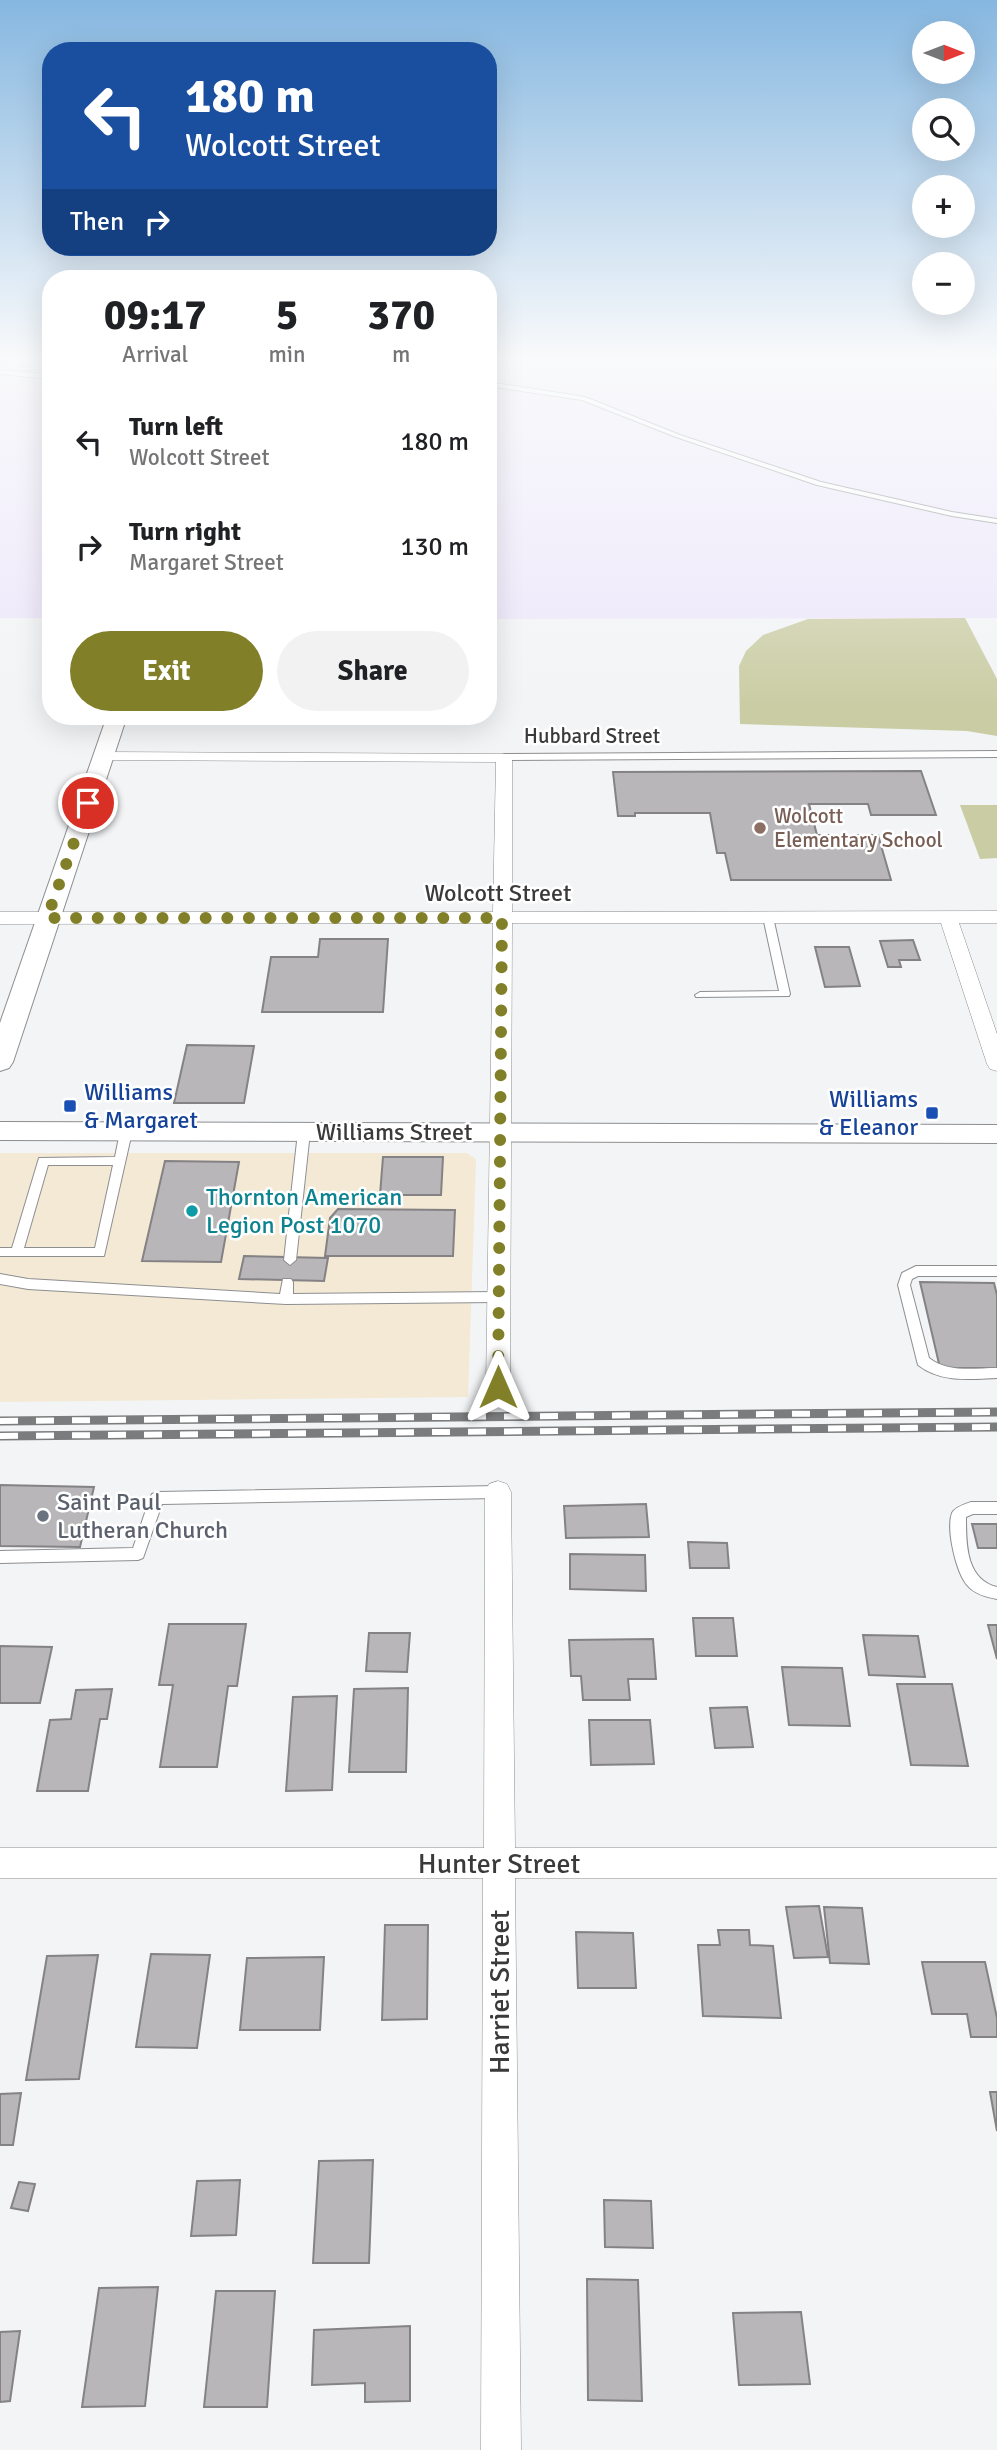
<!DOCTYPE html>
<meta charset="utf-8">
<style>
body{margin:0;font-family:Signika,sans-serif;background:#f2f2f2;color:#202124;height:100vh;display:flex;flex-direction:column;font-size:26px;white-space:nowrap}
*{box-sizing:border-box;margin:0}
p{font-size:23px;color:#757577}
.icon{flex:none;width:38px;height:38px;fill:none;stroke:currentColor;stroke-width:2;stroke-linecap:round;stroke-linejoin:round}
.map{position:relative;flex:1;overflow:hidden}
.details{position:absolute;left:42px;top:270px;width:455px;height:455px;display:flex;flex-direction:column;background:#fff;border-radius:28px;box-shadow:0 7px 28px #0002}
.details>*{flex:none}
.guide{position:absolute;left:42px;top:42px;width:455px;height:214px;border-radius:28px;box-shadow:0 7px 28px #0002;background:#1a4fa0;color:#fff;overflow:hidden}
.needle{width:46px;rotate:90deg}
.buttons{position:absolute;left:912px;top:21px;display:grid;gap:14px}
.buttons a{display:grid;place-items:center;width:63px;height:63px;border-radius:50%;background:#fff;box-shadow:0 7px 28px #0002;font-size:35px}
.pin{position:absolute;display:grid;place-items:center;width:60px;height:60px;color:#fff;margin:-30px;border:4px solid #fff;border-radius:50%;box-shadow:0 2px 7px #0007}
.me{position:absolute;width:77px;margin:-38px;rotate:0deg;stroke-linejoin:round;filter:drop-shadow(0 0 5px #0008)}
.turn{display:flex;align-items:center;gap:24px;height:147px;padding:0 28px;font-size:32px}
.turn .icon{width:91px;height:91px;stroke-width:2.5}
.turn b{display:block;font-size:49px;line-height:60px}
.then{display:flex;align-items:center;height:66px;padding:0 28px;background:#0003;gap:14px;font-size:26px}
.eta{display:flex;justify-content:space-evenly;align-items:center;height:119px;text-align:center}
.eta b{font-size:42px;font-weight:700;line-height:49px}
.primary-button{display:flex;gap:14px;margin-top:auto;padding:14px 28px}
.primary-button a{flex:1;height:80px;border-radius:42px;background:#817f27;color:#fff;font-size:28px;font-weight:700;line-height:80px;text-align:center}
.primary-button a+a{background:#f2f2f2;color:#202124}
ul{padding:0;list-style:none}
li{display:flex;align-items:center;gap:21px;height:105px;padding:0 28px}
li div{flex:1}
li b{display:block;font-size:26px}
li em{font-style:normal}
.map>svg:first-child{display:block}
</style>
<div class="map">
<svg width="997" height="2450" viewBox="0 0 997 2450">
<rect width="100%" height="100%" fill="#f2f4f6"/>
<!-- commercial -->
<polygon fill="#f3e9d4" points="0,1153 467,1153 476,1159 468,1397 0,1402"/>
<!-- industrial -->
<g fill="#ede6fb">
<rect x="0" y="360" width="51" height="258"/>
<polygon points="488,360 997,360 997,618 488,619"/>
</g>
<!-- green -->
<g fill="#cacda4">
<polygon points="965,618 997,679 997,736 967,731 740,724 739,666 746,651 763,635 808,619"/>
<polygon points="960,805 997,805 997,858 980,859"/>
</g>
<!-- building -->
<g fill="#b8b6b8" stroke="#848284" stroke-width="2">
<polygon points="921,771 936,815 871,815 868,804 809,804 817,835 878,835 891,880 731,880 725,853 717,853 710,813 635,813 635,816 618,816 613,772"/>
<polygon points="320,939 388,939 383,1012 262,1012 271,957 318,957"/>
<polygon points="913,940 920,960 899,960 901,967 888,967 880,941"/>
<polygon points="815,947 849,947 860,986 825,987"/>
<polygon points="187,1045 254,1046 244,1103 174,1103"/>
<polygon points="383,1157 443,1157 441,1195 380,1195"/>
<polygon points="165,1161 239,1162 221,1262 142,1261"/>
<polygon points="338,1209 455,1210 453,1256 325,1256 330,1218"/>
<polygon points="244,1256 328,1258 324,1281 239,1279"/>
<polygon points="920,1282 994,1283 997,1295 997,1368 940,1368"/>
<polygon points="0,1485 94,1487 80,1547 0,1546"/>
<polygon points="646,1504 649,1537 566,1538 564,1506"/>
<polygon points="972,1524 997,1524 997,1548 978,1548"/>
<polygon points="688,1542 727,1543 729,1568 690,1568"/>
<polygon points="570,1554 645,1555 646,1591 570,1589"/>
<polygon points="693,1618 733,1618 737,1656 696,1656"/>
<polygon points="169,1624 246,1624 237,1686 228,1686 217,1767 160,1767 173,1685 159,1685"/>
<polygon points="988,1625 997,1625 997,1659"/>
<polygon points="369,1633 410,1633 407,1672 366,1671"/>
<polygon points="863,1635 918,1636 925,1677 869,1675"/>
<polygon points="653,1639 656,1679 628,1679 630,1700 583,1700 581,1676 571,1676 569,1640"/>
<polygon points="0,1646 52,1647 40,1703 0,1703"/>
<polygon points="782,1667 842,1668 850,1726 789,1725"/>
<polygon points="897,1684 952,1684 968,1766 911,1765"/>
<polygon points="408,1688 406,1772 349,1772 354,1689"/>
<polygon points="112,1689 107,1719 100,1719 88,1791 37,1791 50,1720 71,1719 76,1690"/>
<polygon points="337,1696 332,1790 286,1791 293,1697"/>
<polygon points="747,1707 753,1747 715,1748 710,1708"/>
<polygon points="589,1720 650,1720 654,1764 591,1765"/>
<polygon points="819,1906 828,1957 794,1958 786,1907"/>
<polygon points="824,1907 862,1908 869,1964 830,1963"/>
<polygon points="385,1925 428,1925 427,2019 382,2020"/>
<polygon points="718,1930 749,1930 750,1945 773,1946 781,2018 703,2016 698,1945 720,1945"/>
<polygon points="576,1932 633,1933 636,1988 578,1988"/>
<polygon points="151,1954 210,1955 197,2048 136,2047"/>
<polygon points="98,1955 79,2079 26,2080 47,1956"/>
<polygon points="324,1957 320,2030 240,2030 247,1958"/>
<polygon points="922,1962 985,1962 997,2018 997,2037 971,2037 967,2014 932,2014"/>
<polygon points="990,2092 997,2092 997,2131"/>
<polygon points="21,2093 13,2145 0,2145 0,2094"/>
<polygon points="373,2160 369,2263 313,2263 319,2161"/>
<polygon points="240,2180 236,2235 191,2236 197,2181"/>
<polygon points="19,2182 35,2184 28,2211 11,2208"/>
<polygon points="604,2200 651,2201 653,2248 605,2247"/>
<polygon points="587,2279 638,2280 642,2401 588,2400"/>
<polygon points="158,2287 145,2406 82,2407 99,2288"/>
<polygon points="216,2291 275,2291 267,2407 204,2407"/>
<polygon points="801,2312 810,2384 739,2385 733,2313"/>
<polygon points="410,2326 410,2401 365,2402 365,2383 312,2385 314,2330"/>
<polygon points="20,2331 10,2401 0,2402 0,2332"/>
</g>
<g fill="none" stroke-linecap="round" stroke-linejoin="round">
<!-- service casing -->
<g stroke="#8d8e90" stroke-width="2">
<g id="service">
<polygon points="0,360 6,360 0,363"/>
<polygon points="51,365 51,369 23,370 20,368"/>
<polygon points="0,370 51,375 51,379 0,374"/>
<polygon points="488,382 585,397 680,435 821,482 952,512 997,519 997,523 952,516 817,485 676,437 582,400 488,386"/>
<polygon points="997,751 997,757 504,760 500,757 504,754"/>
<polygon points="768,914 773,917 790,994 789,996 696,997 695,995 700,992 779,991 763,917"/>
<path d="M126,1128L132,1132L104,1256H0V1248H12L39,1158L115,1157L120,1132ZM48,1165H113L95,1248H24Z"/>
<polygon points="304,1128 310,1132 296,1260 290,1265 284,1260 298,1132"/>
<path d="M916,1266H997V1276H918L912,1279L910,1285L929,1358C948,1373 974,1368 997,1368V1378C969,1379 941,1383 918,1365L898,1285L902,1273Z"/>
<polygon points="0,1274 28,1279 280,1294 283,1279 291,1279 293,1282 293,1294 498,1292 503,1294 504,1297 503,1300 498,1302 286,1304 28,1289 0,1284"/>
<polygon points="498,1486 503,1488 505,1492 503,1496 498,1498 162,1504 143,1558 138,1560 0,1563 0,1551 133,1548 150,1498 152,1494 157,1492"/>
<path d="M971,1502H997V1514H973L966,1517V1521C966,1546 967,1580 997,1587V1599C986,1597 974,1594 967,1585C956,1572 946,1529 952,1513C955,1507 965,1504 971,1502Z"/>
</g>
</g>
<!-- minor casing -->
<g stroke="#8d8e90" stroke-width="1">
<g id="minor">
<polygon points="104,752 510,754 512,757 512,912 997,911 997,923 959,923 997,1034 997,1071 990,1069 987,1064 941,923 512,923 510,1387 507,1394 498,1397 489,1394 486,1387 493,923 0,924 0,912 493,912 496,762 98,760 96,757 98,754"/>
<polygon points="498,1481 507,1484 511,1492 515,1848 997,1848 997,1878 515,1878 521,2450 481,2450 483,1878 0,1878 0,1848 484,1848 485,1492 489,1484"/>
</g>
</g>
<!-- tertiary casing -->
<g stroke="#8d8e90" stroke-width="2">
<g id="tertiary">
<polygon points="107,716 127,716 13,1062 9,1068 0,1071 0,1023"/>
<polygon points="0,1122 997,1125 997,1143 0,1140"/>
</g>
</g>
<!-- service -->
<use href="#service" fill="#fff" fill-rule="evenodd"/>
<!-- minor -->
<use href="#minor" fill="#fff" fill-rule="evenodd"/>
<!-- tertiary -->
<use href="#tertiary" fill="#fff" fill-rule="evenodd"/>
<!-- rail casing -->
<g stroke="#7b7c7d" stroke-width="9">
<g id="rail">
<polyline points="0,1421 997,1412"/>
<polyline points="0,1436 997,1427"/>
</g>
</g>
<!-- rail -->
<use href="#rail" stroke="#fff" stroke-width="6" stroke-dasharray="18" stroke-linecap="butt"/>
</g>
<!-- sky -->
<linearGradient id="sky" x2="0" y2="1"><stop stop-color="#86b7e0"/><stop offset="0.51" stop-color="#f9fafb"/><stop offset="1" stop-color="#f9fafb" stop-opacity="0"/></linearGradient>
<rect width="997" height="703" fill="url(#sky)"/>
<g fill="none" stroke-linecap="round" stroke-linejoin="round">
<!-- route -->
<polyline stroke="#817f27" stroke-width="12" stroke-dasharray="0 21.6" points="88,803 47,918 502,918 498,1387"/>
</g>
<!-- markers -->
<circle fill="#8d6e63" stroke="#fff" stroke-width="2.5" cx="760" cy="828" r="7"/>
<g fill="#1a4fb4" stroke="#fff" stroke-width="2.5">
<rect x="63" y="1099" width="14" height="14" rx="3.5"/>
<rect x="925" y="1106" width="14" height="14" rx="3.5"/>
</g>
<circle fill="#0f9aa8" stroke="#fff" stroke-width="2.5" cx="192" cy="1211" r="7"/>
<circle fill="#6b7280" stroke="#fff" stroke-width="2.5" cx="43" cy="1516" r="7"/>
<g text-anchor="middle" stroke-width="5" stroke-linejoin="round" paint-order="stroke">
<!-- far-street labels -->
<g font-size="21" fill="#3a3a3b" stroke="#fff">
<text x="592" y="743">Hubbard Street</text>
</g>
<!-- far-education labels -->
<g font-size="21" fill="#785e54" stroke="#fff" text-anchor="start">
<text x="774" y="823">Wolcott<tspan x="774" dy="24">Elementary School</tspan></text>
</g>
<!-- street labels -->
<g font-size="24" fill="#3a3a3b" stroke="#fff">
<text x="498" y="901">Wolcott Street</text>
<text x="394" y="1140">Williams Street</text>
</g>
<!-- transit labels -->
<g font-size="24" fill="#164399" stroke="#fff" text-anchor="start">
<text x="84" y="1100">Williams<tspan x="84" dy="28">&amp; Margaret</tspan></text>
<text x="918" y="1107" text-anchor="end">Williams<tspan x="918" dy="28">&amp; Eleanor</tspan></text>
</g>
<!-- culture labels -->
<g font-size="24" fill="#0d838f" stroke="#fff" text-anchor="start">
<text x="206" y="1205">Thornton American<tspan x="206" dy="28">Legion Post 1070</tspan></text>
</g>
<!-- worship labels -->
<g font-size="24" fill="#5b616d" stroke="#fff" text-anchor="start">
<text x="57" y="1510">Saint Paul<tspan x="57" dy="28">Lutheran Church</tspan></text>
</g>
<!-- near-street labels -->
<g font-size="28" fill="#3a3a3b" stroke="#fff">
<text x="499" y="1873">Hunter Street</text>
<text transform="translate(499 1992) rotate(-90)" y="10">Harriet Street</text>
</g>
</g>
</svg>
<div class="buttons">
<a><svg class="needle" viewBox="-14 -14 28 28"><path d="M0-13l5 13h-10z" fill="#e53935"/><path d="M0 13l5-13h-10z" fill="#757577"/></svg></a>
<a><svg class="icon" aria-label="search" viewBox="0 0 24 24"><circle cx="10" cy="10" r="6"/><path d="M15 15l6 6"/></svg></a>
<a>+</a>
<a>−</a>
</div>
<div class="pin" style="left:88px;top:803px;background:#d93025"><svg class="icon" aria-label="arrive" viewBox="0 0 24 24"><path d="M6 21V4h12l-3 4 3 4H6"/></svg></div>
<svg class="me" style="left:498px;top:1387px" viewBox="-20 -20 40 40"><path d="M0-17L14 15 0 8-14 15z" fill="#817f27" stroke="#fff" stroke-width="4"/></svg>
<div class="guide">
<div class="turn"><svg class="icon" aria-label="left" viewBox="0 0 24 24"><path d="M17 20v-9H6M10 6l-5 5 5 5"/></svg><div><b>180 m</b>Wolcott Street</div></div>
<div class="then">Then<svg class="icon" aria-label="right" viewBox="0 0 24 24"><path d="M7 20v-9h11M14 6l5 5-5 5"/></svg></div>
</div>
<section class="details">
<div class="eta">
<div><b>09:17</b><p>Arrival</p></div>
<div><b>5</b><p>min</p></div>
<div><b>370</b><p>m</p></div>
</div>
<ul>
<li><svg class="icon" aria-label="left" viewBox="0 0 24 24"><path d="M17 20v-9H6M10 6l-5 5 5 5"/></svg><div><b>Turn left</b><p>Wolcott Street</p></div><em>180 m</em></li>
<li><svg class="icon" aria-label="right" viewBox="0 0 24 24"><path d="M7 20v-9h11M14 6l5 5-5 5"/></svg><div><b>Turn right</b><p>Margaret Street</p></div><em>130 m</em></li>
</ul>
<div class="primary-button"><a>Exit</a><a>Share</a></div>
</section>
</div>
